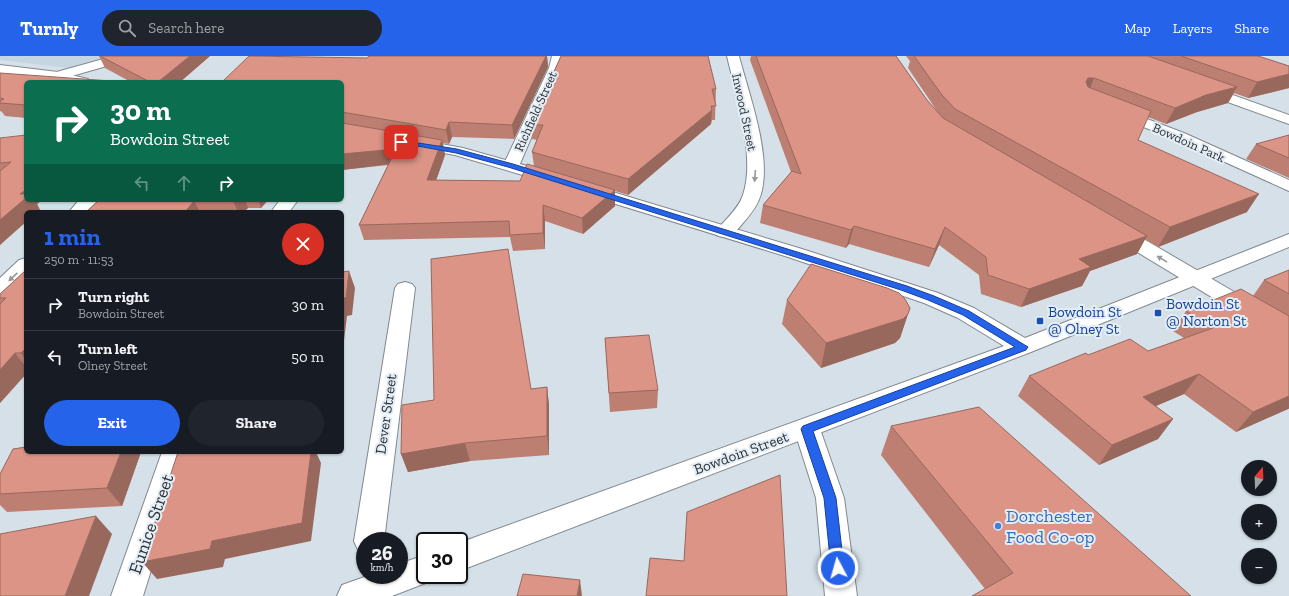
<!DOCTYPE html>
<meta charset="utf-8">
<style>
body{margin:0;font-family:"Zilla Slab",serif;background:#20242c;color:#f1f3f6;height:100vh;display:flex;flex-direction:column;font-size:15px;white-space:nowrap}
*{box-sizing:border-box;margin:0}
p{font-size:13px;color:#9ea1a6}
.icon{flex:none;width:22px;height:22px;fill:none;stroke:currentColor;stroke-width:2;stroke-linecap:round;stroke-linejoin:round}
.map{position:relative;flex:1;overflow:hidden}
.drawer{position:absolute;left:24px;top:154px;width:320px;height:244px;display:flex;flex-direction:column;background:#171b24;border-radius:6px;box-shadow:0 1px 3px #0004}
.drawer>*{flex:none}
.top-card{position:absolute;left:24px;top:24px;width:320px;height:122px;border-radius:6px;box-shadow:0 1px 3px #0004;background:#0b6e4f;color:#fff;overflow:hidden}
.needle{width:26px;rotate:19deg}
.fabs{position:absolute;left:1241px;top:404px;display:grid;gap:8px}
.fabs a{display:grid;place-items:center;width:36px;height:36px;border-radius:50%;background:#171b24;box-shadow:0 1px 3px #0004;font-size:20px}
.speed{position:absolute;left:356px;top:476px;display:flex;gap:8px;font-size:20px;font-weight:700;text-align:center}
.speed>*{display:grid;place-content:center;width:52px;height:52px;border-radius:50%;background:#171b24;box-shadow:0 1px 3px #0004;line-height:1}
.speed small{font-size:10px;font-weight:400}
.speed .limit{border:2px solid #111;border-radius:6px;background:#fff;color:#111}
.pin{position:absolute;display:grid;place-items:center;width:34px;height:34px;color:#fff;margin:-17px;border-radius:8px;box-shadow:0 2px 6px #0006}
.me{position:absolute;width:44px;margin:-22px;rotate:354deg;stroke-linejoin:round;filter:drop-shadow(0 0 3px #0008)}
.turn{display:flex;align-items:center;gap:14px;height:84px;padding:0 20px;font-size:18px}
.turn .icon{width:52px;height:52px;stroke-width:2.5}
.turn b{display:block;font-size:28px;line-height:34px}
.lanes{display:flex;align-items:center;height:38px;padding:0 20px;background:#0003;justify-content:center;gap:20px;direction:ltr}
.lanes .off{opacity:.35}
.round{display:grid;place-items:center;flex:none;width:42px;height:42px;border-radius:21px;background:#20242c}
.summary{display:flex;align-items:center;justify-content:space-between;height:68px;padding:0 20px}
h1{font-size:24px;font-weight:700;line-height:30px;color:#2563eb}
.button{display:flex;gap:8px;margin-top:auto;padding:8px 20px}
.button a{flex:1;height:46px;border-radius:24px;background:#2563eb;color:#fff;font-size:16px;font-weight:700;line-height:46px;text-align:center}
.button a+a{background:#20242c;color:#f1f3f6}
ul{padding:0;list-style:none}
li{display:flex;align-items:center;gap:12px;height:52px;padding:0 20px;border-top:1px solid #363941}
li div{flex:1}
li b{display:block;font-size:15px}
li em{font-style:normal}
header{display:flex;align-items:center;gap:24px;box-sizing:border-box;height:56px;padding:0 20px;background:#2563eb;color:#fff}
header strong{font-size:19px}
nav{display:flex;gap:22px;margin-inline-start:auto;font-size:14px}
.search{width:280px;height:36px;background:#20242c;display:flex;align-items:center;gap:10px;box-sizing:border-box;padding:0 14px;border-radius:22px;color:#9ea1a6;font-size:15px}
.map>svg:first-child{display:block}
</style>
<header>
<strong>Turnly</strong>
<div class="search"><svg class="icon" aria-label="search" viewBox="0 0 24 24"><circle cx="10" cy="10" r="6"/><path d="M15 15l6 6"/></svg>Search here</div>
<nav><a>Map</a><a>Layers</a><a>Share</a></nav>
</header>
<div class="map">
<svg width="1289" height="540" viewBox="0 0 1289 540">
<rect width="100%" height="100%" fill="#d6e0e8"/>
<!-- built -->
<polygon fill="#c5d6e2" points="0,0 113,0 68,12 0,4"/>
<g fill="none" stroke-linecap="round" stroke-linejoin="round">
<!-- street casing -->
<g stroke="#808990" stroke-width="2">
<g id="street">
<polygon points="114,0 133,0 131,3 58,24 53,23 51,20 53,17"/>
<polygon points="552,0 564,0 561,12 519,110 517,113 511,115 505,113 503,110 549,12"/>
<path d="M727,0H739C749,39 772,99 761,138C758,149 750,159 743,167C735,176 731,183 718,180L716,176C724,164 738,154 743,139C756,101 736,39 727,0Z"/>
<polygon points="1118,52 1184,77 1289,124 1289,135 1174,83 1113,59 1111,56 1113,53"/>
<polygon points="79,144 98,144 88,156 69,156"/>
<polygon points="280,144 298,144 289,156 271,156"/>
<polygon points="1116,169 1123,171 1289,268 1289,285 1281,283 1109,179 1107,175 1109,171"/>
<polygon points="26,202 26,219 7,238 0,239 0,222 19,204"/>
<polygon points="405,226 412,228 415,232 384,485 365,485 365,497 358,494 354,485 395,232 398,228"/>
<polygon points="807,363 816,366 820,373 844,442 857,540 825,540 816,442 794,373 798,366"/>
<polygon points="162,396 188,396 143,540 111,540"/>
</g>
</g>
<!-- secondary casing -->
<g stroke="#808990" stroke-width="2">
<g id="secondary">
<polygon points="0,9 58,16 88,23 90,26 67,26 0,17"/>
<polygon points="1202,28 1289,59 1289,68 1197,35 1195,32 1197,29"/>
<polygon points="414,83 463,92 559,119 561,123 559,127 553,128 455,99 409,91 406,88 409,85"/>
<polygon points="586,128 802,193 938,237 974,252 1025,282 1289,178 1289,191 1031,296 459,515 459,487 1004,290 958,262 924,247 788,201 580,137 577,133 580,129"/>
<polygon points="425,499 425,519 438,519 436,523 392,540 337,540 342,529 370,519 399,519 399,508"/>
</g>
</g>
<!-- street -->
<use href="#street" fill="#fff" fill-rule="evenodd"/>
<!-- secondary -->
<use href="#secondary" fill="#fff" fill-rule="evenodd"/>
</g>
<!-- wall -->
<g fill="#bc7f72">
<polygon points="99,0 210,0 180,26 131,26 105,12"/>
<polygon points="369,0 547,0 548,11 514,83 452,81 449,88 443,87 445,99 436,124 520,125 534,110 532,96 537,84 532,83 530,69 561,0 716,33 715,64 712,64 711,68 628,139 615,135 615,150 583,178 545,165 545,193 513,195 510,181 364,184 359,169 388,109 342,114 342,26 367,2"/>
<polygon points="751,0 896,0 927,44 944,63 937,55 908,12 910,5 906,0 1258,0 1289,10 1289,32 1248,42 1234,37 1228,47 1197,56 1166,68 1148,61 1138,84 1247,156 1158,191 1145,183 1137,198 1090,215 1082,230 1021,251 981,238 979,219 939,189 929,211 849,188 846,192 760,167 763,149 791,116 750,4"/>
<polygon points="0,17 26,26 26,62 5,60 2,56 0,55"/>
<polygon points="1289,79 1289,122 1246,103 1256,88"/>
<polygon points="0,82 26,144 42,144 37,148 40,154 38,156 26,156 0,189"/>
<polygon points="99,144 268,144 261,152 248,152 244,156 86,156"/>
<polygon points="26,214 26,318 0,347 0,238"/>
<polygon points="1289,214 1289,353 1288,353 1236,376 1184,338 1156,350 1173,363 1158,383 1099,409 1018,340 1029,320 1088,299 1148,295 1184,282 1173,275 1186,255 1253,240 1264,224"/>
<polygon points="787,244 910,252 900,282 895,287 821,312 782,268"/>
<polygon points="605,282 658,334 657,352 610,356"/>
<polygon points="547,331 549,349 549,399 470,405 408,416 401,398 531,333"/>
<polygon points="891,370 1191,540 985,533 881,399"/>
<polygon points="141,396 122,450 7,456 0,449 0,418"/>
</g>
<!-- shaded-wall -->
<g fill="#99685d">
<polygon points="190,0 210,0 180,26 158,26"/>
<polygon points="546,0 547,0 548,11 514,83 512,69"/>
<polygon points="1289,18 1289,32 1248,42 1257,26"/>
<polygon points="1088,22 1094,22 1088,38 1086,26"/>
<polygon points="1237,31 1228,47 1197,56 1166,68 1175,52 1206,39"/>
<polygon points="712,54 711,68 628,139 628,123"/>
<polygon points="449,66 452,81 449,88 446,74"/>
<polygon points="442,84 445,99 431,139 427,124"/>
<polygon points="396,93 399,107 342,114 342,98"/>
<polygon points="26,134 26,144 42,144 37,148 40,154 38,156 26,156 26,166 0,189 0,164 20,138"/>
<polygon points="615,134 615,150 583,178 582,162"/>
<polygon points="1259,138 1247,156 1158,191 1170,171"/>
<polygon points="234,144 245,144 248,152 244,156 238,156 233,145"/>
<polygon points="258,144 268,144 261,152"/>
<polygon points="194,145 200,156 185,156"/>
<polygon points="543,149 545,165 545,193 543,177"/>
<polygon points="854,170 849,188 846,192 851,174"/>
<polygon points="945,171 939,189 929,211 935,193"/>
<polygon points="1147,180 1137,198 1090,215 1082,230 1021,251 1029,233 1079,203"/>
<polygon points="349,215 355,232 352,259 347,260 342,301 342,242"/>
<polygon points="910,252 900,282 895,287 821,312 826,287"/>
<polygon points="26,292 26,304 21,297"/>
<polygon points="15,297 26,311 26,318 0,347 0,314"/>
<polygon points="1199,318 1184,338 1130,361 1143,341"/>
<polygon points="547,331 549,349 549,399 547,380"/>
<polygon points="1289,340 1289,352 1288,353 1236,376 1253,356"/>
<polygon points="1173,363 1158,383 1099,409 1112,389"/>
<polygon points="465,387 470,405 408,416 401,398"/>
<polygon points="121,396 141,396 122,450 107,432"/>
<polygon points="311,396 316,396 321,407 311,485 225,503 223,511 157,523 142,506 212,485"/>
<polygon points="96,460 112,478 89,540 65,540"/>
<polygon points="580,524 582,540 577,540"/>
</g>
<!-- building -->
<g fill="#db9485" stroke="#99685d">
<polygon points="100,0 190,0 158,26 150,26"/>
<polygon points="249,0 367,2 369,0 546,0 512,69 449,66 446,74 342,56 342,26 222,26"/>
<polygon points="561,0 708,0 716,33 712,33 716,50 711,50 712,54 628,123 532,96 543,69 530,69"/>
<polygon points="756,0 896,0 927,44 943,62 1147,180 1079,203 1091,211 1029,233 988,219 986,201 945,171 935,193 854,170 851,174 763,149 792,115 801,118"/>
<polygon points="914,0 1148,0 1237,31 1206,39 1175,52 1094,22 1088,22 1086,26 1088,31 1151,55 1138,84 1259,138 1170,171 955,53 942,39"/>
<polygon points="1181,0 1258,0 1289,10 1289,18 1257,26"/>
<polygon points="0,17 125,26 26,26 26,49 0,47 0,45 4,43 0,42"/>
<polygon points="342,67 442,84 427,124 520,125 527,108 615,134 582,162 543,149 543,177 510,179 509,165 359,169 396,93 342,98"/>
<polygon points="26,79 26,134 20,138 26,138 26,142 0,164 0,115 11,106 0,107 0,82"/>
<polygon points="1289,79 1289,102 1256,88"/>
<polygon points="99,144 234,144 233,145 194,145 185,156 86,156"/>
<polygon points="508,193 531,333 547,331 547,380 465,387 401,398 402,349 434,344 431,203"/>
<polygon points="811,208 887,232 899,237 905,243 910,252 908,258 903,263 826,287 787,244"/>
<polygon points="26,214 26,292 21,297 15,297 0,314 0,248 6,242 0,242 0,238"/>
<polygon points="1289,214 1289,238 1264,224"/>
<polygon points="349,215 346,242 342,242 342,216"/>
<polygon points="1241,233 1289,260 1289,340 1253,356 1199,318 1143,341 1173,363 1112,389 1029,320 1086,297 1088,299 1130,283 1148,295 1213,272 1186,255"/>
<polygon points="649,279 658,334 609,337 605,282"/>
<polygon points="979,351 1191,540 972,540 1013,517 891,370"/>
<polygon points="26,391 26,396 121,396 107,432 0,438 0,418 13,393"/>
<polygon points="178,396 311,396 302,467 212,485 210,493 142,506"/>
<polygon points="780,419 787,540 646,540 650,502 684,505 687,456"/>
<polygon points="96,460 65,540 0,540 0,478"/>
<polygon points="523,518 580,524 577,540 517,540"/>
</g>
<!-- one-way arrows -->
<defs><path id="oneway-solid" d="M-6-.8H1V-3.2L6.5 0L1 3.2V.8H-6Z"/></defs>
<g fill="#96989a">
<use href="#oneway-solid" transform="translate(755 120) rotate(94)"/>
<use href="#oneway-solid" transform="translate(1162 203) rotate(-149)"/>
<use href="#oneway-solid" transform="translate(13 221) rotate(137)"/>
</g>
<!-- route -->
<polygon fill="#2563eb" stroke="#184099" points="399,84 457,93 513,108 907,230 934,240 969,255 1028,291 1026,294 813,375 836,442 844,512 842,516 838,518 833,516 831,512 824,442 801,373 803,370 1015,291 963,259 928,244 901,234 508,111 456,97 401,87 399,87"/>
<!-- markers -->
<g fill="#1a4fb4" stroke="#e3edf5" stroke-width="1.5">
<rect x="1154" y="253" width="8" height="8" rx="2"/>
<rect x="1036" y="261" width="8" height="8" rx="2"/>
</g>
<circle fill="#3f7fe0" stroke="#e3edf5" stroke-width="1.5" cx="998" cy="470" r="4"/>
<g text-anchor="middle" stroke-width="4" stroke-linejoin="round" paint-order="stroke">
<!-- far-street labels -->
<g font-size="13" fill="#2d3134" stroke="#e3edf5">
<text transform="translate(535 55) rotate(-66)" y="5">Richfield Street</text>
<text transform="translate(745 56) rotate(78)" y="5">Inwood Street</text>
<text transform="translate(1189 86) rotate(24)" y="5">Bowdoin Park</text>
</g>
<!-- transit labels -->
<g font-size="15" fill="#164399" stroke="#e3edf5" text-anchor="start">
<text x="1166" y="253">Bowdoin St<tspan x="1166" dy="17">@ Norton St</tspan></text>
<text x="1048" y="261">Bowdoin St<tspan x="1048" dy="17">@ Olney St</tspan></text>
</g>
<!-- street labels -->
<g font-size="15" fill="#2d3134" stroke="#e3edf5">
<text transform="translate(386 358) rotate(-82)" y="5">Dever Street</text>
<text transform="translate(741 397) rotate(-20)" y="5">Bowdoin Street</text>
</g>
<!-- near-shop labels -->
<g font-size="18" fill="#366cbe" stroke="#e3edf5" text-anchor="start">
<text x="1006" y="466">Dorchester<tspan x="1006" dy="21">Food Co-op</tspan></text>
</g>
<!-- near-street labels -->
<g font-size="18" fill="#2d3134" stroke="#e3edf5">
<text transform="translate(151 468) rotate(-71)" y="6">Eunice Street</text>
</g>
</g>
</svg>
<div class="fabs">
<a><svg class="needle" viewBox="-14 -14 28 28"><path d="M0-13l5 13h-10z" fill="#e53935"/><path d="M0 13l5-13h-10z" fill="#9ea1a6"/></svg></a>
<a>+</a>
<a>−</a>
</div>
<div class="speed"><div>26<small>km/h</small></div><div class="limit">30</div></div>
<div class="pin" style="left:401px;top:86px;background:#d93025"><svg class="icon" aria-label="arrive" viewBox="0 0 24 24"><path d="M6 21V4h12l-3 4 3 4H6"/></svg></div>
<svg class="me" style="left:838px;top:512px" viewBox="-20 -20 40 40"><circle r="17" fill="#2563eb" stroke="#fff" stroke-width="3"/><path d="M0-11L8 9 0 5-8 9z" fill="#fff"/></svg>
<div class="top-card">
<div class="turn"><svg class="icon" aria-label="right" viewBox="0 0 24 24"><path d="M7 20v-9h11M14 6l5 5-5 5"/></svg><div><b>30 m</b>Bowdoin Street</div></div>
<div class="lanes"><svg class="icon off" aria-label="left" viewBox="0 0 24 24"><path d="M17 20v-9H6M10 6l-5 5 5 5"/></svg><svg class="icon off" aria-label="ahead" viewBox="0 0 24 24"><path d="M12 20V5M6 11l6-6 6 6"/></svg><svg class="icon" aria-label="right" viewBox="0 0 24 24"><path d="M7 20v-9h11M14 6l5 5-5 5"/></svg></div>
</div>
<section class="drawer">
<div class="summary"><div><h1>1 min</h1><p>250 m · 11:53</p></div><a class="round" style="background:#d93025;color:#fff"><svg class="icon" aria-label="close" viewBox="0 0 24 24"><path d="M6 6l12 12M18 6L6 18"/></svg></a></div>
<ul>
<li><svg class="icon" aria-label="right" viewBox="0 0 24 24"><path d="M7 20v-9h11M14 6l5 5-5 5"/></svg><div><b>Turn right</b><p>Bowdoin Street</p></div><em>30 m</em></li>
<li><svg class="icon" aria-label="left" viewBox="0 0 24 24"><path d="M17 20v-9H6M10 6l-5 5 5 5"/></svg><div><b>Turn left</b><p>Olney Street</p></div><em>50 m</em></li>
</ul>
<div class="button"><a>Exit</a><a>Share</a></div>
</section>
</div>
